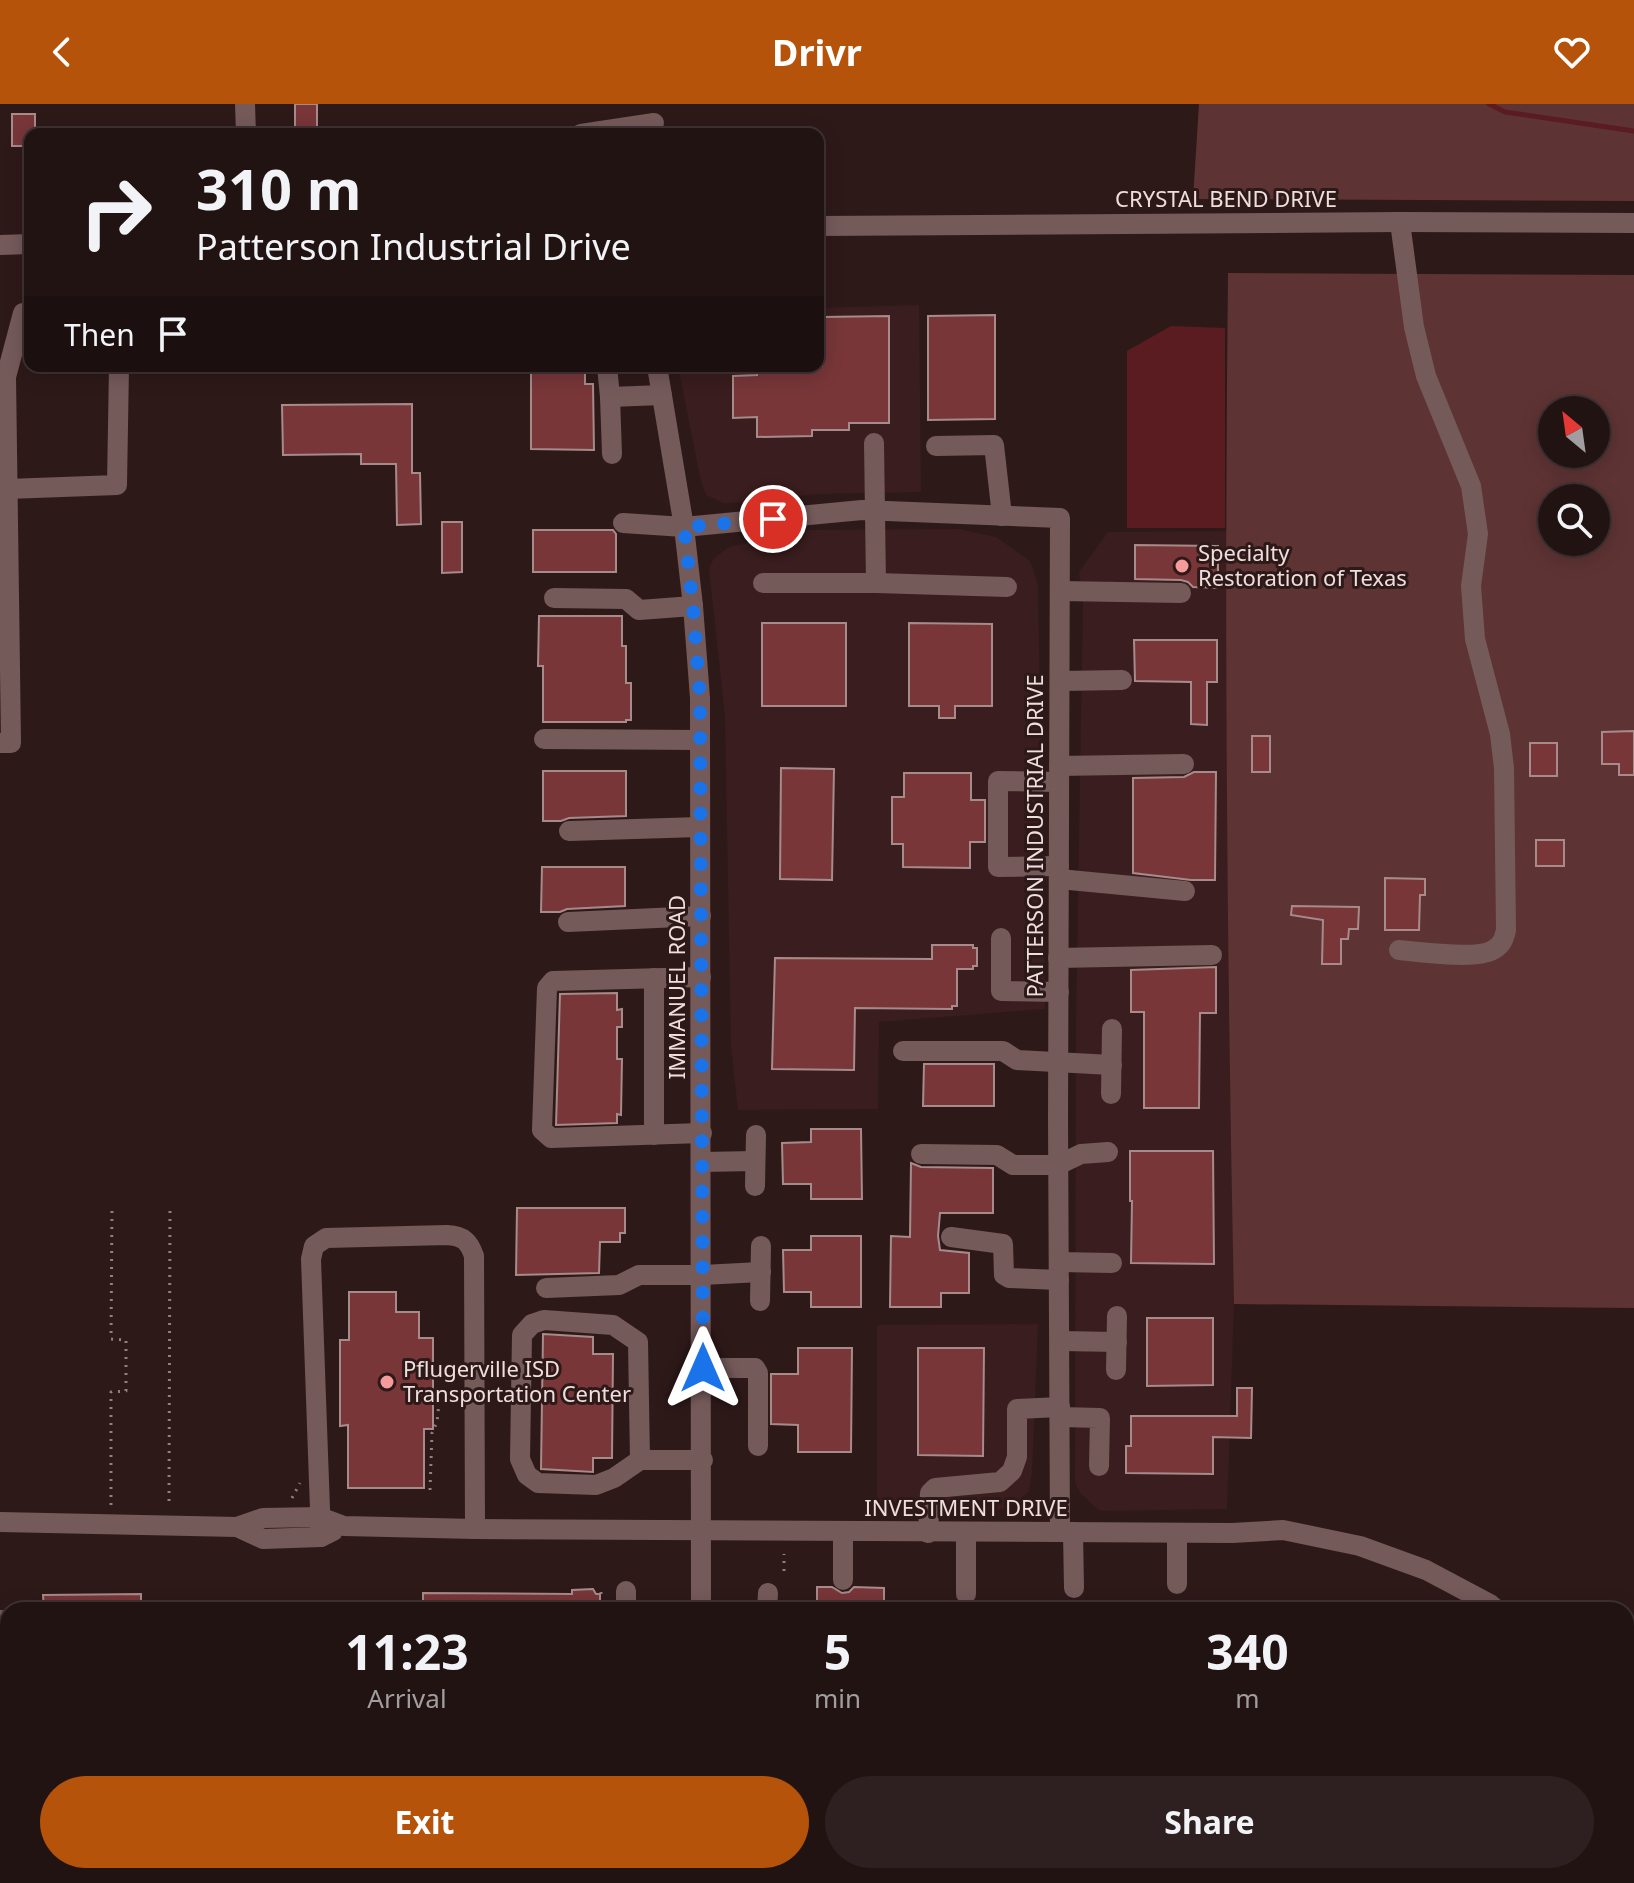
<!DOCTYPE html>
<style>
body{margin:0;font-family:"Noto Sans",sans-serif;background:#2e2021;color:#f1f3f6;height:100vh;display:flex;flex-direction:column;font-size:30px;white-space:nowrap}
*{box-sizing:border-box;margin:0}
p{font-size:26px;color:#a29ea0}
.icon{flex:none;width:44px;height:44px;fill:none;stroke:currentColor;stroke-width:2;stroke-linecap:round;stroke-linejoin:round}
.map{position:relative;flex:1;overflow:hidden}
.sheet{position:absolute;left:0px;top:1498px;width:1634px;height:282px;display:flex;flex-direction:column;background:#221313;border-radius:24px 24px 0 0;box-shadow:0 4px 20px #0003,0 0 0 2px #3f3233}
.sheet>*{flex:none}
.top-card{position:absolute;left:24px;top:24px;width:800px;height:244px;border-radius:16px;box-shadow:0 4px 20px #0003,0 0 0 2px #3f3233;background:#221313;color:#f1f3f6;overflow:hidden}
.needle{width:52px;rotate:331deg}
.buttons{position:absolute;left:1538px;top:292px;display:grid;gap:16px}
.buttons a{display:grid;place-items:center;width:72px;height:72px;border-radius:50%;background:#221313;box-shadow:0 4px 20px #0003,0 0 0 2px #3f3233;font-size:40px}
.pin{position:absolute;display:grid;place-items:center;width:68px;height:68px;color:#fff;margin:-34px;border:4px solid #fff;border-radius:50%;box-shadow:0 2px 8px #0007}
.me{position:absolute;width:88px;margin:-44px;rotate:0deg;stroke-linejoin:round;filter:drop-shadow(0 0 6px #0008)}
.turn{display:flex;align-items:center;gap:28px;height:168px;padding:0 40px;font-size:36px}
.turn .icon{width:104px;height:104px;stroke-width:2.5}
.turn b{display:block;font-size:56px;line-height:68px}
.then{display:flex;align-items:center;height:76px;padding:0 40px;background:#0003;gap:16px;font-size:30px}
.eta{display:flex;justify-content:space-evenly;align-items:center;height:136px;text-align:center}
.eta b{font-size:48px;font-weight:700;line-height:56px}
.button{display:flex;gap:16px;margin-top:auto;padding:16px 40px}
.button a{flex:1;height:92px;border-radius:48px;background:#b45309;color:#fff;font-size:32px;font-weight:700;line-height:92px;text-align:center}
.button a+a{background:#2e2021;color:#f1f3f6}
header{display:flex;justify-content:space-between;align-items:center;height:104px;padding:0 40px;background:#b45309;color:#fff;font-size:36px;font-weight:700}
.map>svg:first-child{display:block}
</style>
<header><svg class="icon" aria-label="back" viewBox="0 0 24 24"><path d="M15 5l-7 7 7 7"/></svg>Drivr<svg class="icon" aria-label="heart" viewBox="0 0 24 24"><path d="M12 20l-8-8c-3-5 5-10 8-4 3-6 11-1 8 4z"/></svg></header>
<div class="map">
<svg width="1634" height="1779" viewBox="0 0 1634 1779">
<rect width="100%" height="100%" fill="#2e1919"/>
<!-- built -->
<g fill="#3a1d1e">
<polygon points="919,201 921,388 816,390 752,398 723,399 706,391 701,377 678,262 818,262 818,204"/>
<polygon points="959,425 996,433 1030,457 1038,481 1045,905 879,918 878,1005 738,1006 731,942 725,613 709,464 714,454 729,443 808,426"/>
<polygon points="1227,427 1234,1200 1227,1405 1100,1407 1081,1390 1075,1379 1076,915 1083,497 1079,468 1108,428"/>
<polygon points="1038,1220 1032,1369 1029,1387 1013,1402 997,1406 877,1400 877,1221"/>
</g>
<!-- green -->
<g fill="#5e3334" fill-rule="evenodd">
<polygon points="1199,0 1634,0 1634,97 1193,95"/>
<path d="M1228,169L1634,171V1204L1234,1200C1227,856 1224,513 1228,169ZM1552,306H1596V350H1552ZM1552,394H1596V438H1552Z"/>
</g>
<!-- water -->
<polygon fill="#5b1c21" points="1171,222 1225,224 1225,424 1127,424 1127,247"/>
<g fill="none" stroke-linecap="round" stroke-linejoin="round">
<!-- stream -->
<polyline stroke="#5b1c21" stroke-width="5" points="1489,0 1505,8 1634,27"/>
</g>
<!-- building -->
<g fill="#783639" stroke="#a78a8a" stroke-width="2">
<rect x="295" y="0" width="22" height="30"/>
<polygon points="12,10 35,10 35,30 30,30 30,42 12,42"/>
<polygon points="995,211 995,315 928,316 928,212"/>
<polygon points="889,212 889,319 849,319 849,326 812,326 812,332 757,333 757,313 733,314 733,272 757,271 757,262 822,262 822,213"/>
<polygon points="531,262 585,262 585,280 593,280 594,346 531,345"/>
<polygon points="412,300 412,369 420,369 421,420 397,421 396,360 361,360 361,350 283,351 282,301"/>
<polygon points="442,418 462,418 462,468 442,469"/>
<polygon points="533,426 613,426 616,430 616,468 533,468"/>
<polygon points="1135,441 1218,442 1218,484 1193,483 1188,478 1181,476 1135,475"/>
<polygon points="539,512 622,512 622,542 626,542 626,579 631,579 631,616 626,616 626,618 543,618 543,562 538,562"/>
<rect x="762" y="519" width="84" height="83"/>
<polygon points="909,519 992,520 992,602 955,602 955,614 939,614 939,602 909,602"/>
<polygon points="1134,536 1217,536 1217,578 1207,578 1207,621 1191,620 1191,578 1135,577"/>
<polygon points="1634,627 1634,671 1619,671 1619,660 1602,660 1602,628"/>
<rect x="1252" y="632" width="18" height="36"/>
<rect x="1530" y="639" width="27" height="33"/>
<polygon points="781,664 834,665 832,776 780,775"/>
<polygon points="543,667 626,667 626,712 569,714 561,717 543,717"/>
<polygon points="1194,668 1216,668 1215,776 1191,776 1133,769 1133,674 1184,673"/>
<polygon points="904,669 971,669 971,696 985,696 985,738 970,738 970,764 903,763 903,740 892,740 892,693 904,693"/>
<rect x="1536" y="736" width="28" height="26"/>
<polygon points="542,763 625,763 625,802 567,805 560,808 541,808"/>
<polygon points="1385,774 1425,775 1425,791 1420,791 1419,826 1385,826"/>
<polygon points="1292,802 1359,803 1358,825 1349,825 1348,835 1341,835 1341,860 1322,860 1323,816 1291,811"/>
<polygon points="932,841 973,841 973,844 977,844 977,862 973,862 973,865 957,865 957,902 952,902 952,905 855,904 854,966 772,965 775,854 932,855"/>
<polygon points="1216,863 1216,909 1200,909 1199,1004 1144,1004 1144,908 1131,908 1131,866"/>
<polygon points="617,889 617,906 622,905 622,923 617,923 617,955 622,955 621,1011 617,1010 617,1019 556,1021 560,890"/>
<polygon points="924,960 994,960 994,1002 923,1002"/>
<polygon points="811,1025 861,1025 862,1095 811,1095 811,1080 783,1080 782,1039 811,1038"/>
<polygon points="1130,1047 1213,1047 1214,1160 1131,1159 1132,1097 1130,1097"/>
<polygon points="911,1059 921,1063 993,1064 993,1109 940,1109 938,1132 940,1146 969,1149 969,1189 941,1189 941,1203 890,1203 891,1132 910,1133"/>
<polygon points="517,1104 625,1104 625,1129 620,1129 620,1138 600,1138 599,1169 516,1171"/>
<polygon points="811,1132 861,1132 861,1203 811,1203 811,1188 784,1188 783,1146 811,1146"/>
<polygon points="349,1188 396,1188 396,1208 419,1208 419,1234 433,1234 433,1325 424,1325 424,1384 348,1384 348,1321 340,1322 340,1236 349,1236"/>
<polygon points="1147,1214 1213,1214 1213,1281 1147,1282"/>
<polygon points="543,1230 593,1233 593,1250 613,1250 612,1354 593,1354 593,1368 541,1365"/>
<polygon points="798,1244 852,1244 851,1348 798,1348 798,1321 771,1320 771,1270 798,1270"/>
<polygon points="918,1244 984,1244 983,1352 918,1351"/>
<polygon points="1237,1284 1252,1284 1251,1334 1213,1333 1213,1370 1126,1369 1126,1342 1131,1342 1131,1312 1237,1312"/>
<polygon points="817,1483 832,1483 842,1489 849,1488 854,1483 884,1484 884,1506 817,1506"/>
<polygon points="593,1485 596,1490 600,1490 600,1505 423,1506 423,1489 572,1490 572,1486"/>
<polygon points="141,1490 141,1506 44,1506 43,1491"/>
</g>
<g fill="none" stroke-linecap="round" stroke-linejoin="round">
<!-- path -->
<g stroke="#927f7f" stroke-width="3" stroke-dasharray="2 6" stroke-linecap="butt">
<polyline points="430,1386 432,1329 437,1318 439,1299"/>
<polyline points="292,1394 300,1379"/>
<polyline points="169,1397 170,1103"/>
<polyline points="111,1401 111,1288 126,1287 126,1236 111,1235 112,1102"/>
<polyline points="784,1467 784,1450"/>
<polyline points="601,1506 601,1486"/>
</g>
<!-- minor -->
<g stroke="#755a5a" stroke-width="20">
<polyline points="245,0 246,30"/>
<polyline points="581,30 654,19"/>
<polyline points="818,122 1400,118 1634,119"/>
<polyline points="0,141 30,140"/>
<polyline points="607,262 610,293 662,291"/>
<polyline points="657,262 684,423 693,502 700,594 701,1506"/>
<polyline points="0,273 6,273 11,639 0,639"/>
<polyline points="6,273 23,209 30,209"/>
<polyline points="610,293 612,350"/>
<polyline points="936,342 994,341 1002,412"/>
<polyline points="7,385 117,381 119,262"/>
<polyline points="623,419 684,423 862,406 1060,414 1058,1014 1060,1428"/>
<polyline points="763,479 876,479 874,339"/>
<polyline points="876,479 1007,483"/>
<polyline points="1060,487 1181,489"/>
<polyline points="554,494 626,495 639,506 693,502"/>
<polyline points="1060,577 1122,576"/>
<polyline points="544,635 700,636"/>
<polyline points="1059,662 1184,660"/>
<polyline points="569,727 700,723"/>
<polyline points="1059,762 998,763 998,677 1059,678"/>
<polyline points="1059,775 1185,787"/>
<polyline points="568,818 701,812"/>
<polyline points="1001,834 1001,887 1059,888"/>
<path d="M1399,846C1421,848 1476,856 1493,846C1502,841 1504,835 1506,826L1504,664L1500,630L1475,535L1471,482L1478,430L1471,382L1426,272L1414,223L1400,118"/>
<polyline points="1058,854 1212,851"/>
<polyline points="701,873 553,877 547,884 542,1026 551,1034 702,1029"/>
<polyline points="903,947 1003,947 1017,956 1112,961"/>
<polyline points="1111,990 1112,925"/>
<polyline points="654,1031 654,874"/>
<polyline points="921,1050 997,1051 1013,1061 1058,1061 1081,1050 1108,1048"/>
<polyline points="702,1058 755,1057"/>
<polyline points="755,1082 756,1031"/>
<polyline points="951,1133 1003,1140 1004,1171 1009,1174 1059,1176"/>
<polyline points="1059,1158 1112,1159"/>
<polyline points="546,1184 619,1181 639,1171 702,1171 761,1168"/>
<polyline points="760,1197 761,1142"/>
<polyline points="1060,1237 1117,1238"/>
<polyline points="703,1264 755,1264 758,1269 758,1342"/>
<polyline points="1116,1266 1117,1212"/>
<polyline points="1060,1313 1100,1314 1099,1362"/>
<polyline points="640,1356 638,1238 613,1221 544,1216 532,1220 522,1231 520,1355 527,1371 538,1379 596,1381 614,1374 640,1356 703,1356"/>
<polyline points="0,1418 237,1423 263,1435 321,1433 333,1427"/>
<polyline points="237,1423 263,1414 320,1413 344,1422 475,1425 1232,1429 1283,1426 1360,1442 1426,1466 1490,1500 1497,1506"/>
<polyline points="1073,1428 1074,1484"/>
<polyline points="928,1429 930,1389 935,1384 1000,1378 1012,1367 1017,1353 1017,1305 1060,1303"/>
<polyline points="966,1429 966,1490"/>
<path d="M321,1433L311,1155L314,1142L326,1134L447,1131C463,1132 469,1137 474,1152L475,1425"/>
<polyline points="843,1476 843,1428"/>
<polyline points="1177,1480 1177,1429"/>
<polyline points="626,1506 626,1487"/>
<polyline points="767,1506 768,1489"/>
<polyline points="0,1516 2,1516 5,1577 2,1701"/>
<polyline points="1626,1650 1634,1662"/>
<polyline points="172,1772 189,1779"/>
<polyline points="369,1779 370,1772"/>
<polyline points="701,1779 701,1772"/>
<polyline points="929,1779 936,1772"/>
</g>
</g>
<g fill="none" stroke-linecap="round" stroke-linejoin="round">
<!-- route -->
<polyline stroke="#1a73e8" stroke-width="14" stroke-dasharray="0 25.2" points="703,1264 700,594 693,502 684,423 773,415"/>
</g>
<!-- markers -->
<g fill="#f59b9c" stroke="#2e1919" stroke-width="3">
<circle cx="1182" cy="462" r="8"/>
<circle cx="387" cy="1278" r="8"/>
</g>
<g text-anchor="middle" stroke-width="6" stroke-linejoin="round" paint-order="stroke">
<!-- street labels -->
<g font-size="22" fill="#eededd" stroke="#2e1919">
<text x="1226" y="103">CRYSTAL BEND DRIVE</text>
<text transform="translate(1035 732) rotate(-90)" y="8">PATTERSON INDUSTRIAL DRIVE</text>
<text transform="translate(677 883) rotate(-90)" y="8">IMMANUEL ROAD</text>
<text x="966" y="1412">INVESTMENT DRIVE</text>
</g>
<!-- poi labels -->
<g font-size="22" fill="#eededd" stroke="#2e1919" text-anchor="start">
<text x="1198" y="457">Specialty<tspan x="1198" dy="25">Restoration of Texas</tspan></text>
<text x="403" y="1273">Pflugerville ISD<tspan x="403" dy="25">Transportation Center</tspan></text>
</g>
</g>
</svg>
<div class="buttons">
<a><svg class="needle" viewBox="-14 -14 28 28"><path d="M0-13l5 13h-10z" fill="#e53935"/><path d="M0 13l5-13h-10z" fill="#a29ea0"/></svg></a>
<a><svg class="icon" aria-label="search" viewBox="0 0 24 24"><circle cx="10" cy="10" r="6"/><path d="M15 15l6 6"/></svg></a>
</div>
<div class="pin" style="left:773px;top:415px;background:#d93025"><svg class="icon" aria-label="arrive" viewBox="0 0 24 24"><path d="M6 21V4h12l-3 4 3 4H6"/></svg></div>
<svg class="me" style="left:703px;top:1264px" viewBox="-20 -20 40 40"><path d="M0-17L14 15 0 8-14 15z" fill="#1a73e8" stroke="#fff" stroke-width="4"/></svg>
<div class="top-card">
<div class="turn"><svg class="icon" aria-label="right" viewBox="0 0 24 24"><path d="M7 20v-9h11M14 6l5 5-5 5"/></svg><div><b>310 m</b>Patterson Industrial Drive</div></div>
<div class="then">Then<svg class="icon" aria-label="arrive" viewBox="0 0 24 24"><path d="M6 21V4h12l-3 4 3 4H6"/></svg></div>
</div>
<section class="sheet">
<div class="eta">
<div><b>11:23</b><p>Arrival</p></div>
<div><b>5</b><p>min</p></div>
<div><b>340</b><p>m</p></div>
</div>
<div class="button"><a>Exit</a><a>Share</a></div>
</section>
</div>
